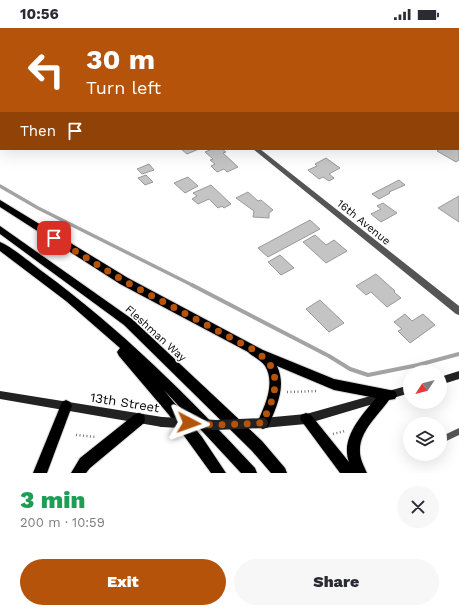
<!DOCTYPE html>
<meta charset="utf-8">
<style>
body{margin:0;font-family:"Work Sans",sans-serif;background:#f7f7f7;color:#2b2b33;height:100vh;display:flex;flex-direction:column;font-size:15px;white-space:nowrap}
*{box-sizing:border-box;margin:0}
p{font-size:13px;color:#7c7c81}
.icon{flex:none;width:22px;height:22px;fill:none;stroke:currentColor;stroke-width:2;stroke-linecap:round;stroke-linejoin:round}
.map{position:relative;height:445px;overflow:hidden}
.details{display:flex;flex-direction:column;background:#fff;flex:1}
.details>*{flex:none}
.top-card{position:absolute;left:0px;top:0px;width:459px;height:122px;box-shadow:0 4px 16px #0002;background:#b45309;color:#fff;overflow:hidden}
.needle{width:26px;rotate:234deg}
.buttons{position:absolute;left:403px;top:337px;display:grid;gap:8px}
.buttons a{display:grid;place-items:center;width:44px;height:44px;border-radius:50%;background:#fff;box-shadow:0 4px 16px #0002;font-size:20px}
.pin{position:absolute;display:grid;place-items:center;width:34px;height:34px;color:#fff;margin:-17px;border-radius:8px;box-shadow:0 2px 6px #0006}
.me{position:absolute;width:44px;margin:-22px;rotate:94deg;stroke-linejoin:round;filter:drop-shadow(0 0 3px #0008)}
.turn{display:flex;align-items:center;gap:14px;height:84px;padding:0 20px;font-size:18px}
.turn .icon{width:52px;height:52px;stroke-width:2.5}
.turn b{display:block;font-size:28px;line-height:34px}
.then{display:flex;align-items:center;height:38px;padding:0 20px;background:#0003;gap:8px;font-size:15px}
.round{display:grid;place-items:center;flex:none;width:42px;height:42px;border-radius:21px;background:#f7f7f7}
.summary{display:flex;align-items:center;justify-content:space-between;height:68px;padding:0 20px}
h1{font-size:24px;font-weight:800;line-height:30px;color:#1e9e55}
.primary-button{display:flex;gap:8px;margin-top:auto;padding:8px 20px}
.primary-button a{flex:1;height:46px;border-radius:24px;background:#b45309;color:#fff;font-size:16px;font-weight:800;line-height:46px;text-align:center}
.primary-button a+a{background:#f7f7f7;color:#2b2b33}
.status{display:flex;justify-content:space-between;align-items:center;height:28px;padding:0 20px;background:#fff;direction:ltr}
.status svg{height:11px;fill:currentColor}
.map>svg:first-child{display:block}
</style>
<div class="status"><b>10:56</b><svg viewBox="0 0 49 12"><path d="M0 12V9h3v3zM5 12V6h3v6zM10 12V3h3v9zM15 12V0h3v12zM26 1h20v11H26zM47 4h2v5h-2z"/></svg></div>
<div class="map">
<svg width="459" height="445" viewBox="0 0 459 445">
<rect width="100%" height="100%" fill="#fff"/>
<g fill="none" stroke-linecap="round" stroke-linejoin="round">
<!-- stream-far1 -->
<polyline stroke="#a3a3a3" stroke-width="3.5" points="0,158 38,180 194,258"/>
<!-- stream -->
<polyline stroke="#a3a3a3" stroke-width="4" points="192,257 329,328 350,341 368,347 418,337 459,326"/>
</g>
<!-- building -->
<g fill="#c4c4c4" stroke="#999">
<polygon points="459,110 459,132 456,134 437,123 440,121 458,121"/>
<polygon points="181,121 199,121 187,126"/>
<polygon points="212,121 222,121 226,124 223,125 238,139 227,144 224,141 217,144 211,138 215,136 210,132 213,131 205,124"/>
<polygon points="326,130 340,140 329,146 334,150 329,153 323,149 319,151 308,142 317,138 315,136"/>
<polygon points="149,136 154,142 142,146 137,141"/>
<polygon points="146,147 153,154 145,157 138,150"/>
<polygon points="188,149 198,158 185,165 174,155"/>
<polygon points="399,152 405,157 389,164 390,165 379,171 372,166"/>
<polygon points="211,157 231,176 224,180 222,178 218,180 209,171 198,176 192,171 197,168 193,165"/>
<polygon points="248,164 258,173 261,172 273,182 269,185 269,190 253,189 254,183 236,170"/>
<polygon points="459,168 459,194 438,180"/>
<polygon points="383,175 397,185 381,194 371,186 381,181 377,178"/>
<polygon points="310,192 320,201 268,229 258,220"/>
<polygon points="315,207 326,217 334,212 347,223 326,235 303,214"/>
<polygon points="280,227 294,240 281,247 268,234"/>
<polygon points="376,246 395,263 394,264 401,270 387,279 371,264 366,267 356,258"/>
<polygon points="320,272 344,295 329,304 306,281"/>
<polygon points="405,286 412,293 423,286 435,297 410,315 398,303 402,301 394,294"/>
</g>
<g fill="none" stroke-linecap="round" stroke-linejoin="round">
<!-- primary casing -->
<g stroke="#dbdbdb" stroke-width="2">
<g id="primary">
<path d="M0,172L128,250L263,322L334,351L395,363L397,367L395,371L389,372C378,388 359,403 360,424C360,431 364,438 367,445H340L300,391L301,387L306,385L311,387L349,434C340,410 362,387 376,370L334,362L277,338C287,359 276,380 268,399L263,401L258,399L257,395C264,379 276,356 265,338C261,332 253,329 248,324L120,256L0,179Z"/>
<polygon points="0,198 132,291 262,413 285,440 287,445 271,445 252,423 124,297 0,206"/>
<path d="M0,214C11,218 32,236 43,244C121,301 189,369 255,440L257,445H241L164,362L202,409L226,445H211L169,387L119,328L117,324L120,320L66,273L0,223Z"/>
<polygon points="66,372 70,374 72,378 47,445 33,445 62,374"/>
<polygon points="139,385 144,387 145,391 144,395 90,440 86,445 71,445 80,430 134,387"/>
</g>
</g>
<!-- path -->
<g stroke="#777" stroke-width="2.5" stroke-dasharray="1 2.5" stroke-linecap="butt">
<polyline points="287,364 318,363"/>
<polyline points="333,406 345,403"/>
<polyline points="76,407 96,409"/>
</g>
<!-- service -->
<polygon fill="#555" fill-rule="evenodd" points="459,400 459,407 440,416 440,409"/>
<!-- tertiary -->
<g fill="#555" fill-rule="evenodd">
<polygon points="101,0 107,0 108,1 102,1"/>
<polygon points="253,121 260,121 459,278 459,287 456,286"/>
</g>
<!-- secondary -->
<g fill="#222" fill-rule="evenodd">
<polygon points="459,343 459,351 440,357 440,349"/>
<polygon points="410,357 410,365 306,396 263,400 259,398 258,395 259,392 263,390 306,386"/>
<polygon points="0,363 162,389 166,391 167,394 166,397 162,399 0,371"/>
</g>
<!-- primary -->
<use href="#primary" fill="#000" fill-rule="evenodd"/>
<!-- secondary-bridge -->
<polyline stroke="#222" stroke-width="10" points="162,394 216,397 263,395"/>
</g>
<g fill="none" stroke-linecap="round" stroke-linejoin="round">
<!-- route -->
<path stroke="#b45309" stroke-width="7" stroke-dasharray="0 12.6" d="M54,210L124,253L252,321C257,325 266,330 269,335C282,354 271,377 262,395L216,397L189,395"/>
</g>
<g text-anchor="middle" stroke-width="3" stroke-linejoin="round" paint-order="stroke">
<!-- street labels -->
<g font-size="11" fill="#000" stroke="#fff">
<text transform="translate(364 194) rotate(39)" y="4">16th Avenue</text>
<text transform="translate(156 305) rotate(42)" y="4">Fleshman Way</text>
</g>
<!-- near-street labels -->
<g font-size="13" fill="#000" stroke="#fff">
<text transform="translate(125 374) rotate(9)" y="5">13th Street</text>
</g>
</g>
</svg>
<div class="buttons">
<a><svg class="needle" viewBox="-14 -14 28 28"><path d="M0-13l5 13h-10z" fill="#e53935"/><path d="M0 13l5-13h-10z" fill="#7c7c81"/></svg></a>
<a><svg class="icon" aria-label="layers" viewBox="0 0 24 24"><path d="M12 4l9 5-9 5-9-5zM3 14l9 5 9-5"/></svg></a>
</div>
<div class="pin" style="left:54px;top:210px;background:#d93025"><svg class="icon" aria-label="arrive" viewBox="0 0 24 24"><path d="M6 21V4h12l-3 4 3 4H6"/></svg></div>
<svg class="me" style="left:189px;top:395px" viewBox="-20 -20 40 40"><path d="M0-17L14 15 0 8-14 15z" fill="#b45309" stroke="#fff" stroke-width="4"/></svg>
<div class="top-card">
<div class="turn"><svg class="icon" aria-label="left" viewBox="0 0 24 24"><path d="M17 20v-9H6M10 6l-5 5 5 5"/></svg><div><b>30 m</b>Turn left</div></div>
<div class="then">Then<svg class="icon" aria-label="arrive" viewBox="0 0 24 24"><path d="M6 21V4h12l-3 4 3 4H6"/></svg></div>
</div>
</div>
<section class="details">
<div class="summary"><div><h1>3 min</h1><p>200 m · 10:59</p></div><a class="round"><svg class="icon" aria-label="close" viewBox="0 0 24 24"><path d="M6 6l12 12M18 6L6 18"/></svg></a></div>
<div class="primary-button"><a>Exit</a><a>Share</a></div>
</section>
